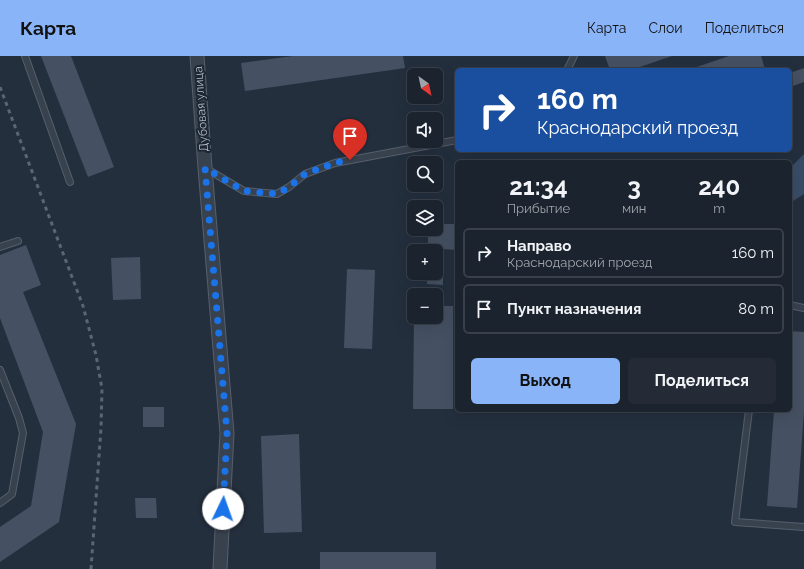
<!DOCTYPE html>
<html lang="ru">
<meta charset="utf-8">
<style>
body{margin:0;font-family:Raleway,sans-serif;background:#242b36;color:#f1f3f6;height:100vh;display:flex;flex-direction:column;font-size:15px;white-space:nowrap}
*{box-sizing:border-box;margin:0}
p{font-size:13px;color:#a0a4aa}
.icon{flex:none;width:22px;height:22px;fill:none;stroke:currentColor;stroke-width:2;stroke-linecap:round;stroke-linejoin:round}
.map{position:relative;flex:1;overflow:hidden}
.panel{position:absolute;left:455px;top:104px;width:337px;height:252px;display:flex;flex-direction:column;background:#1b232e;border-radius:6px;box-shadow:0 4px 16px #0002,0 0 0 1px #39404a}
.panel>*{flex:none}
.guide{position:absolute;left:455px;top:12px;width:337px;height:84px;border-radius:6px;box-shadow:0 4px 16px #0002,0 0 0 1px #39404a;background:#1a4fa0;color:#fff;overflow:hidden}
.needle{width:26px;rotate:147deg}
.buttons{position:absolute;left:407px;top:12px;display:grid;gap:8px}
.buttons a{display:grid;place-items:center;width:36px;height:36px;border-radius:6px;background:#1b232e;box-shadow:0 4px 16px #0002,0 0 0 1px #39404a;font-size:20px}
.pin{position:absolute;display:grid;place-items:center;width:34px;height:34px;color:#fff;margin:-41px -17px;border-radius:50% 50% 50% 0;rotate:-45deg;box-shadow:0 0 4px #0007}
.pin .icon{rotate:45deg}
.me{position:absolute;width:44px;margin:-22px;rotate:3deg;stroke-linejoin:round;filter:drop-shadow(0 0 3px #0008)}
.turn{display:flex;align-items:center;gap:14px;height:84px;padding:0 16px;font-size:18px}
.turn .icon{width:52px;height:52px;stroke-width:2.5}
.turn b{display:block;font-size:28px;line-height:34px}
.eta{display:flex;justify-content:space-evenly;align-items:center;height:68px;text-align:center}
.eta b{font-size:24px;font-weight:700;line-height:28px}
.button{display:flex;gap:8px;margin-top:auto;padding:8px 16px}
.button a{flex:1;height:46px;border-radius:6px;background:#8ab4f8;color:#111;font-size:16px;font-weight:700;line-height:46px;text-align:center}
.button a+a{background:#242b36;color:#f1f3f6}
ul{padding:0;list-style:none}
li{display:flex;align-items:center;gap:12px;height:50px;margin:0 8px 6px;padding:0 8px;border:2px solid #39404a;border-radius:6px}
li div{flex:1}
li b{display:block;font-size:15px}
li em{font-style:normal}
header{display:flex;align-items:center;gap:24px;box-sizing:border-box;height:56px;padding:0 20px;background:#8ab4f8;color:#111}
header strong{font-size:19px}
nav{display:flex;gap:22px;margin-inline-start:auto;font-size:14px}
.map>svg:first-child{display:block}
</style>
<header>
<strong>Карта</strong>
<nav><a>Карта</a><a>Слои</a><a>Поделиться</a></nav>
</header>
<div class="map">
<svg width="804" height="513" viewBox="0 0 804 513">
<rect width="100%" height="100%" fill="#242f3e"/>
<!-- water -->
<polygon fill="#394c67" points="804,98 804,138 790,147 790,112"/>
<!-- building -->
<g fill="#455162">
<polygon points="41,0 71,0 114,111 88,121"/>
<polygon points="293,0 403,0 405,12 245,35 241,7"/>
<polygon points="605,0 672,0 631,14 610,14"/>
<polygon points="729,0 761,0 765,13 762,14 688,14"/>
<polygon points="804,12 804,26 790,31 790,17"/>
<polygon points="436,168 457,168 457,194 443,193 443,229 427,228 427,217 436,217 436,195 428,195 428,173 436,173"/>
<polygon points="26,189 41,229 23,236 76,368 59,466 0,506 0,471 31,450 43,376 0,262 0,199"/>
<polygon points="140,201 141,243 113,244 111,202"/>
<polygon points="347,213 375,214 372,293 344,292"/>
<polygon points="436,250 453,250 453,353 413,353 414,261 436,261"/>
<polygon points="790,275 804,276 804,355 797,452 767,450 774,354 790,354"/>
<rect x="143" y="351" width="21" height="20"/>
<polygon points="299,378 302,476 264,477 261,380"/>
<polygon points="135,442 156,442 157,462 136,462"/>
<rect x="320" y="496" width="116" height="17"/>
</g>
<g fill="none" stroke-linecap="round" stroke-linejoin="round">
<!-- service casing -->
<g stroke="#565f6c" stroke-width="8">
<g id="service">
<polyline points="25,0 70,126"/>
<polyline points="567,14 574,0"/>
<polyline points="205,112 244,135 277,138 289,131 305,118 335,107 457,84"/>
<polyline points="0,191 18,185"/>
<polyline points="790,249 804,252"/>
<polyline points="0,314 19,362 23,377 12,438 0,447"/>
<polyline points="749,354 735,466 804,471"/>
</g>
</g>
<!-- minor casing -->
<g stroke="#565f6c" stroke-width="15">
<polyline id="minor" points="197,0 205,112 227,377 220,513"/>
</g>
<!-- service -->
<use href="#service" stroke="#38414e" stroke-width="6"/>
<!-- minor -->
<use href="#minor" stroke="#38414e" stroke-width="13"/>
<!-- rail -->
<polyline stroke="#5a6575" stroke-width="3" stroke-dasharray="4 4" stroke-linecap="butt" points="0,31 83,250 96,299 102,333 101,372 91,513"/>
</g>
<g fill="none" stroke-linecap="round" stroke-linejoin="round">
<!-- route -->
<polyline stroke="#1a73e8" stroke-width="7" stroke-dasharray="0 12.6" points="223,453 227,377 205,112 244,135 277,138 289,131 305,118 335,107 350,104"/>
</g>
<g text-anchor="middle" stroke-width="4" stroke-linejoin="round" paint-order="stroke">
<!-- street labels -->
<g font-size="12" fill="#b4bcc9" stroke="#1d2633">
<text transform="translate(201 53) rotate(-94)" y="4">Дубовая улица</text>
</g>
</g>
</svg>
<div class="buttons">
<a><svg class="needle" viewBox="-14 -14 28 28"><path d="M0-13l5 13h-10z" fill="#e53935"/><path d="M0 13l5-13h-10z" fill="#a0a4aa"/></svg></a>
<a><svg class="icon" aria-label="sound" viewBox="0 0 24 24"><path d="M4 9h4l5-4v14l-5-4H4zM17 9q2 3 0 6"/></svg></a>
<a><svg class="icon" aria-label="search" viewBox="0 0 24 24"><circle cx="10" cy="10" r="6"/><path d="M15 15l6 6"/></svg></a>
<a><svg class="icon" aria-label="layers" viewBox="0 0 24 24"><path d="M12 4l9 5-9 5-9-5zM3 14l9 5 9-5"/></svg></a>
<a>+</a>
<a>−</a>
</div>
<div class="pin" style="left:350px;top:104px;background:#d93025"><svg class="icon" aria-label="arrive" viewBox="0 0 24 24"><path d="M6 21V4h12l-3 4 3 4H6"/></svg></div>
<svg class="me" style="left:223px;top:453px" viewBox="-20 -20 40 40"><circle r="19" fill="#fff"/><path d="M0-13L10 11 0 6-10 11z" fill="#1a73e8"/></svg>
<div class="guide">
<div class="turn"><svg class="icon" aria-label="right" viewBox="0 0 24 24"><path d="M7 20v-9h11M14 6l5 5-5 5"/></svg><div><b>160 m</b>Краснодарский проезд</div></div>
</div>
<section class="panel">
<div class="eta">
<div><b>21:34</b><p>Прибытие</p></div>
<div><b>3</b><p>мин</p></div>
<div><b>240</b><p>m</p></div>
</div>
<ul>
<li><svg class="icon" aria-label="right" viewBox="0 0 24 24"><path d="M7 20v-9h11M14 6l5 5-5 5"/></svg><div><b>Направо</b><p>Краснодарский проезд</p></div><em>160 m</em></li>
<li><svg class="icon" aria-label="arrive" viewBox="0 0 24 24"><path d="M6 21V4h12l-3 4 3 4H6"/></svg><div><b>Пункт назначения</b></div><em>80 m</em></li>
</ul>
<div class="button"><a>Выход</a><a>Поделиться</a></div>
</section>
</div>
